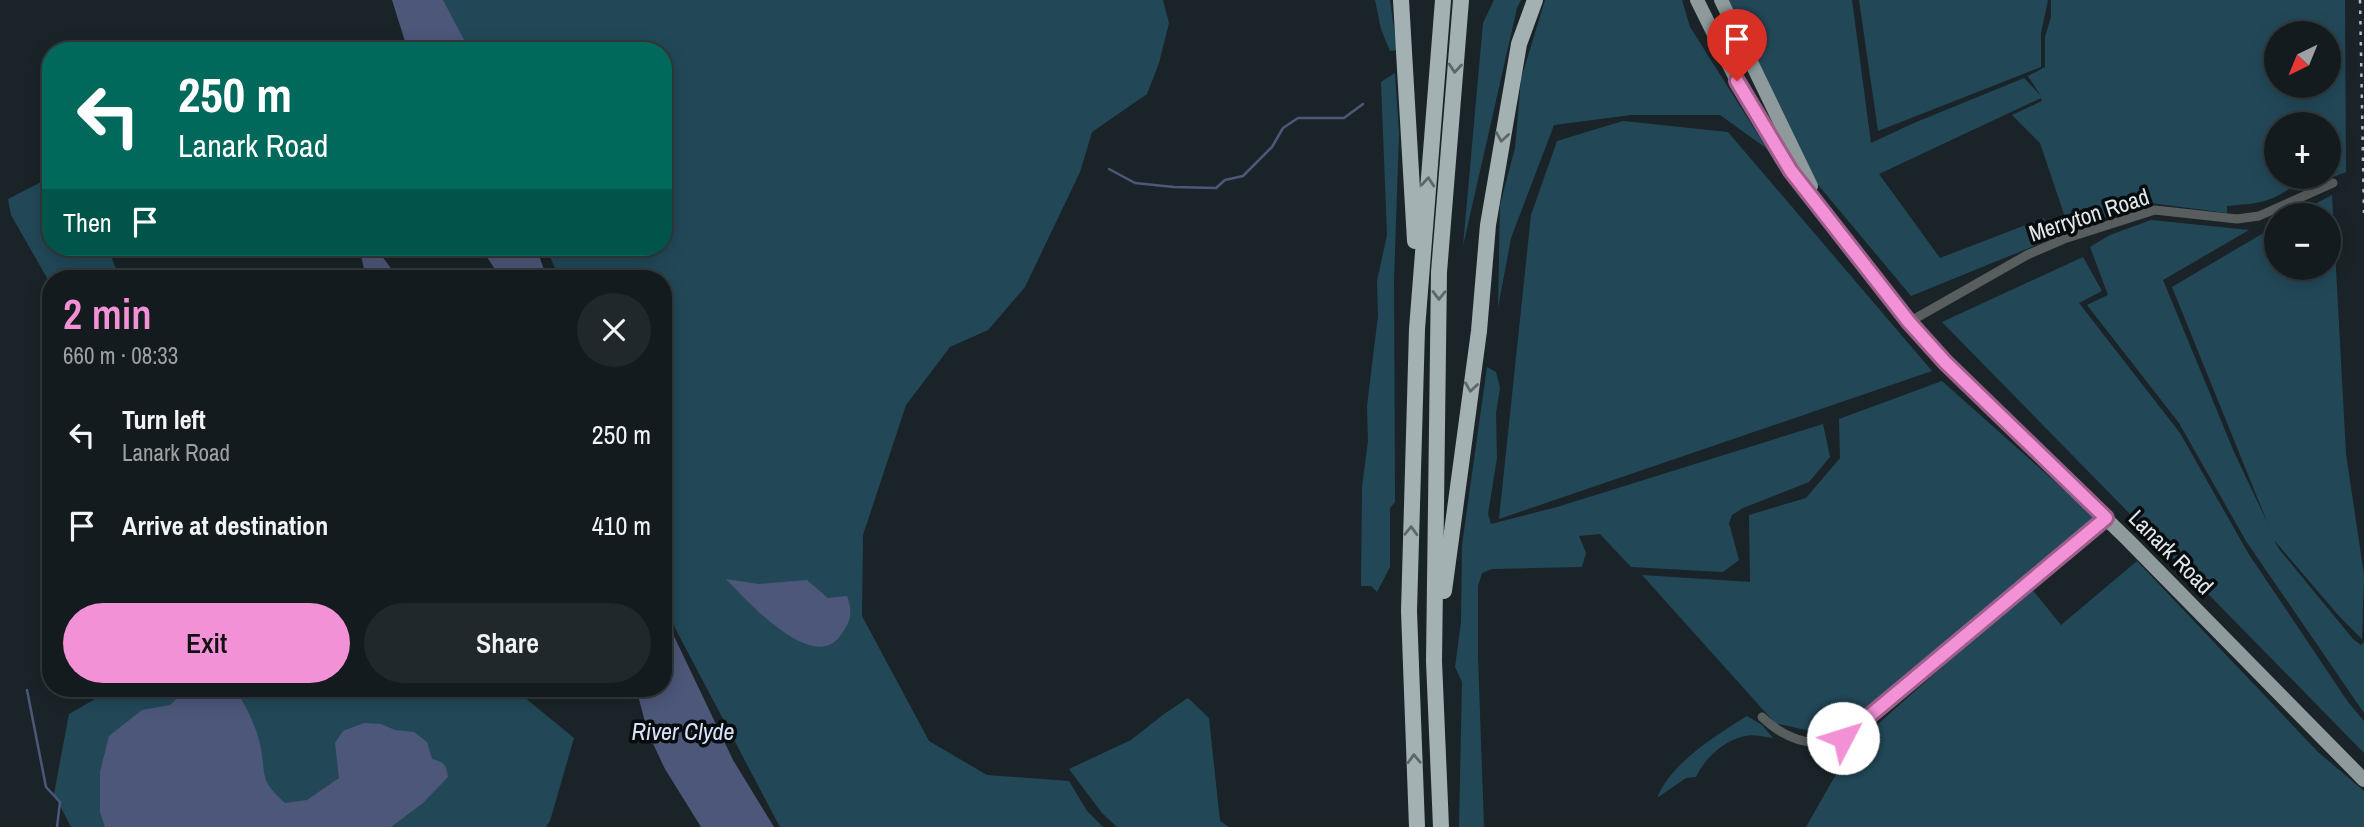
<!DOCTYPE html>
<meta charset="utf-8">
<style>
body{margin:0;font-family:"Archivo Narrow",sans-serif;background:#21282b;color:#f1f3f6;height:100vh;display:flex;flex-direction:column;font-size:26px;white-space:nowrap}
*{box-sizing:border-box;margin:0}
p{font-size:23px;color:#9da1a4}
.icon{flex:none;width:38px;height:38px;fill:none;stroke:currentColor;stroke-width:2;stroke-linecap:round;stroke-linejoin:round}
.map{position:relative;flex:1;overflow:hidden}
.side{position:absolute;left:42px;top:270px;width:630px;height:427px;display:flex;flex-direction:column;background:#141b1e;border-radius:28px;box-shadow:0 4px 18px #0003,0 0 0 2px #33393c}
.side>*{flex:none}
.guide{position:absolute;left:42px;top:42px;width:630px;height:214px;border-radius:28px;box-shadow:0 4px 18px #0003,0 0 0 2px #33393c;background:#00695c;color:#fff;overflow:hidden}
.needle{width:46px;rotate:223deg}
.fabs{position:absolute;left:2264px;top:21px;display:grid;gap:14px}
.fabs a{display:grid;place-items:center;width:77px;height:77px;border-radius:50%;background:#141b1e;box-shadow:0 4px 18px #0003,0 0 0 2px #33393c;font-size:35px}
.pin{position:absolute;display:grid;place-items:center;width:60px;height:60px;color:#fff;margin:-72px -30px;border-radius:50% 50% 50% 0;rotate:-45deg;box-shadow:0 0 7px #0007}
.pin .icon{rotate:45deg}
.me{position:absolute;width:77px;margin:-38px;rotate:50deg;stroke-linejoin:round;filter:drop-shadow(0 0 5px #0008)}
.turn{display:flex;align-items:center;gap:24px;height:147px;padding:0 21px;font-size:32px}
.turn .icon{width:91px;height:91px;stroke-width:2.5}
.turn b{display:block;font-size:49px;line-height:60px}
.then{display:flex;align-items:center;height:66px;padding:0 21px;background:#0003;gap:14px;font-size:26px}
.round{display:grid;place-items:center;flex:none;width:74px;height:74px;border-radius:37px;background:#21282b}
.overview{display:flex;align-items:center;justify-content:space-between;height:119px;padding:0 21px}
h1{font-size:42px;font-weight:600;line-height:52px;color:#f391d6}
.action{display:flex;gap:14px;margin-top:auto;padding:14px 21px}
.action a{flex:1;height:80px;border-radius:42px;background:#f391d6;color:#111;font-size:28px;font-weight:600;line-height:80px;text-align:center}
.action a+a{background:#21282b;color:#f1f3f6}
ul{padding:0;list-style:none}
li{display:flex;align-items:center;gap:21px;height:91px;padding:0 21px}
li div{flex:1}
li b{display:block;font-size:26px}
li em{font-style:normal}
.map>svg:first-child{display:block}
</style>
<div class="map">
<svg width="2364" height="827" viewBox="0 0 2364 827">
<rect width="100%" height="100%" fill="#1a2428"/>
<!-- green -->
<g fill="#224858" fill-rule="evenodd">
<polygon points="443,0 1163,0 1169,23 1159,63 1147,94 1092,132 1080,172 1025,287 988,330 950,347 906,405 863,535 862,616 929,741 987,775 1069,781 1087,811 1103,827 780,827 675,628 663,591 663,278 559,278 546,247 663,247 663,51 464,51"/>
<polygon points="1375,0 1390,0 1397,50 1390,51 1381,29"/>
<polygon points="1494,0 1521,0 1517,8 1463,246 1483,23"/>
<polygon points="1545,0 1682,0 1690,27 1776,163 1766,148 1720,115 1631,115 1554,125 1511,238 1498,308 1500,205 1515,148 1521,79"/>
<path d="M1725,0H1852L1871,143L1914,123L2024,78L2041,96L2028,76L2045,67V37L2051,17V0H2345L2346,172L2328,179L2325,177H2329V124H2277V177H2299L2300,181C2271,203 2262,203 2227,206V213L2151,203L2069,229L2040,143L2012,115L2042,101L2041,98L1879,174L1940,258L2044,218L2051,239L1911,296L1794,156ZM2277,33H2329V86H2277Z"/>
<polygon points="1859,0 2048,0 2041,33 2041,67 1878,131"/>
<polygon points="1395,73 1399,134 1394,279 1395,502 1390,508 1390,567 1377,592 1371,586 1361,586 1362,487 1368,441 1367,406 1378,316 1377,281 1387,235 1381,82"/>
<polygon points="1623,121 1728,132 1932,371 1499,519 1531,215 1557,141"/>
<polygon points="51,177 51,247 108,247 119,278 51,278 51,285 11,215 8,199"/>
<polygon points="2332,195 2346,454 2364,575 2362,639 2339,616 2274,540 2279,549 2353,639 2361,645 2364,642 2364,713 2246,541 2179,423 2087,305 2108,295 2090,247 2110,235 2151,220 2249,230 2163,280 2234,452 2268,524 2172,287 2277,225 2277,268 2329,268 2329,215 2294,215"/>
<polygon points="2083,257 2102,291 2079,303 2180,433 2248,553 2348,702 2364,721 2364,753 1942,322"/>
<polygon points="1487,367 1496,372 1500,388 1496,413 1497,458 1488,514 1491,524 1557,507 1823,424 1830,457 1809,482 1743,508 1732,515 1729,523 1739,560 1723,572 1631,567 1600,534 1579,536 1586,553 1582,567 1492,569 1482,573 1478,586 1478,656 1484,827 1459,827 1462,682 1455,667 1461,622 1462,545"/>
<polygon points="1942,381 2098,520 2047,558 1832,736 1775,723 1642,575 1750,582 1749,515 1806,498 1840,458 1839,419"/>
<polygon points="2137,561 2318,752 2364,791 2364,827 1806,827 1851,748 2031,588 2061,625"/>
<polygon points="114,688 513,688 574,738 550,821 546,827 71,827 54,794 69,714"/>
<polygon points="1188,698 1209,718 1220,821 1229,827 1117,827 1102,813 1069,769 1131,740 1164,714"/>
<path d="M1747,716L1762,725L1773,738C1764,737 1753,734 1745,736C1723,741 1705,758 1696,777L1686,778L1657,798C1672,762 1715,736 1747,716Z"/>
</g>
<!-- water -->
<g fill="#4d577a">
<polygon points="392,0 443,0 470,51 408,51"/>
<polygon points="359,247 375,247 393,271 395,278 366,278"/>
<polygon points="480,247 536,247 547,278 501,278"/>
<path d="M726,579L759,584L807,580L828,598L847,596C853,613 851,622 840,636C813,674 746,600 726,579Z"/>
<polygon points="663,613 733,760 774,827 701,827 665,769 648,733 636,688 663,688"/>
<path d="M225,688L237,692C247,708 258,730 261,749C266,779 260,780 285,803L307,800L339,778L335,743L343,731L364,723L381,724L395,730L414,732L427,742L432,759C444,762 446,764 448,777L423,803L391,827H105L100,812V772L109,736L142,710L170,705L184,692H206Z"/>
</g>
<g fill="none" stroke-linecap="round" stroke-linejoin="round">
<!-- stream -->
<g stroke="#4d577a" stroke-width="2.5">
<polyline points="1109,169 1135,183 1174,187 1216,188 1225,180 1243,176 1272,147 1283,128 1298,118 1344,118 1363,104"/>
<polyline points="27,690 46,787 60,802 57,827"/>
</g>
<!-- minor -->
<g stroke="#585e5e" stroke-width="9">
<polyline points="1909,322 2027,255 2064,239 2155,210 2237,219 2259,216 2333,183"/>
<path d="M1762,717C1785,739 1812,749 1843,738L2106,518"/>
</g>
<!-- primary -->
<g stroke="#8e9a9b" stroke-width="14">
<polyline points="1697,0 1737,81 1781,158 1909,322 1945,362 2129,541 2364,780"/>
<polyline points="1721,0 1811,186"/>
</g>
<!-- motorway -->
<g stroke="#a3b1b3" stroke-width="16">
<polyline points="1401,0 1415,241"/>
<polyline points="1444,591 1479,331 1488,225 1519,44 1535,0"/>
<polyline points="1417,827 1409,611 1417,329 1443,0"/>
<polyline points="1441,827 1434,661 1439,272 1461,0"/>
</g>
<!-- rail -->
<polyline stroke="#b7bec1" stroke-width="2.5" stroke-dasharray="3.5 7" stroke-linecap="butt" points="2360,0 2364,213"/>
</g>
<!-- one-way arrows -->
<defs><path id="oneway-chevron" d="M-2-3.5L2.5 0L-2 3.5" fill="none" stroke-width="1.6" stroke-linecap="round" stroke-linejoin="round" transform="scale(1.75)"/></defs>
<g stroke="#5d6769">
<use href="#oneway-chevron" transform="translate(1455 68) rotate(95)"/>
<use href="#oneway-chevron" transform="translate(1502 137) rotate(99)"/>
<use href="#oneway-chevron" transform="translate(1428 182) rotate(-85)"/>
<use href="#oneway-chevron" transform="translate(1439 295) rotate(91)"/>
<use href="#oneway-chevron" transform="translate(1471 387) rotate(98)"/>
<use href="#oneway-chevron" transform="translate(1411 531) rotate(-88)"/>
<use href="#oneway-chevron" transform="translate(1414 759) rotate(-92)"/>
</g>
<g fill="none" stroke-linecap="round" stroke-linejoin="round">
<!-- route casing -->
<g stroke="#9e5e8b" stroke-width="18">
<polyline id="route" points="1737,81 1791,171 1909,322 1945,362 2106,518 1843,738"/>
</g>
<!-- route -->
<use href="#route" stroke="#f391d6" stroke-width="12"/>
</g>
<g text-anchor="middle" stroke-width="7" stroke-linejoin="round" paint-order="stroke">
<!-- street labels -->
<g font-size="23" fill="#e1e7ea" stroke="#080c0e">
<text transform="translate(2089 215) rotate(-18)" y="8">Merryton Road</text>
<text transform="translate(2171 552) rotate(45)" y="8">Lanark Road</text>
</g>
<!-- water labels -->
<g font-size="24" font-style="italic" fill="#d9e2fb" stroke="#080c0e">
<text x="683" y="740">River Clyde</text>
</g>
</g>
</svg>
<div class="fabs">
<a><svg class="needle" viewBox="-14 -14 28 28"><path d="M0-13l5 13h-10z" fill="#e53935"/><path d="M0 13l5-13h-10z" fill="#9da1a4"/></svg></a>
<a>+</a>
<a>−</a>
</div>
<div class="pin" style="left:1737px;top:81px;background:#d93025"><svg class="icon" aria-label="arrive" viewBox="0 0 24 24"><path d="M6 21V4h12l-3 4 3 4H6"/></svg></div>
<svg class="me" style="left:1843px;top:738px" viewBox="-20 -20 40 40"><circle r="19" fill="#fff"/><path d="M0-13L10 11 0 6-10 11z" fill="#f391d6"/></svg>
<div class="guide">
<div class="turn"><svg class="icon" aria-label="left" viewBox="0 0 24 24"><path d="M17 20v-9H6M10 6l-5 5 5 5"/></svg><div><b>250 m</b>Lanark Road</div></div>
<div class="then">Then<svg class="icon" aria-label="arrive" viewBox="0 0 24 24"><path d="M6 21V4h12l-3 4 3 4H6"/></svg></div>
</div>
<section class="side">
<div class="overview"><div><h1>2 min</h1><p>660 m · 08:33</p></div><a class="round"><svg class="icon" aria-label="close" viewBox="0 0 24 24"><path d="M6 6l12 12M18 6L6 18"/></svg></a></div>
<ul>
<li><svg class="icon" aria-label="left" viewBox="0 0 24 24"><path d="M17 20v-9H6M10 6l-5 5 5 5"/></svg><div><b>Turn left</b><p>Lanark Road</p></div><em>250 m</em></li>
<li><svg class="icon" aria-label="arrive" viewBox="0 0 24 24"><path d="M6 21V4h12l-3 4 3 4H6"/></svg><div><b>Arrive at destination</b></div><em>410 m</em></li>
</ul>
<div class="action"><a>Exit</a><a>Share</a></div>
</section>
</div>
